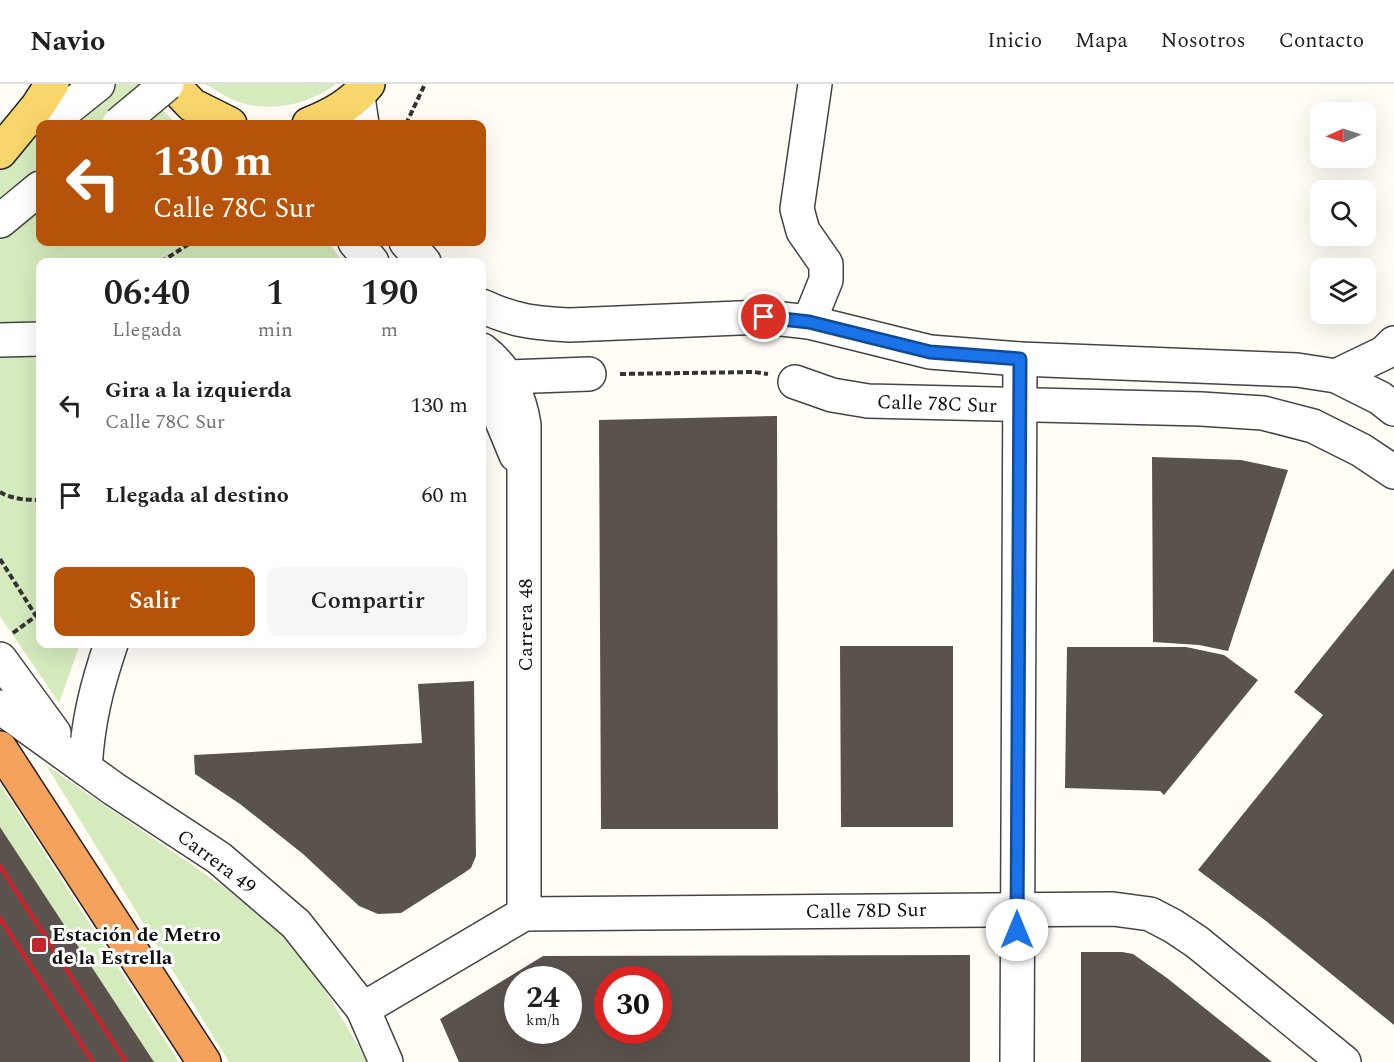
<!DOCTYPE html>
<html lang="es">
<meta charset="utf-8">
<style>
body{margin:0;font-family:Spectral,serif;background:#f6f6f6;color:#202124;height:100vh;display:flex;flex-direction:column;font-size:22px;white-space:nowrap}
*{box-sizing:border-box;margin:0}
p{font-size:20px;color:#757577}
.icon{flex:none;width:33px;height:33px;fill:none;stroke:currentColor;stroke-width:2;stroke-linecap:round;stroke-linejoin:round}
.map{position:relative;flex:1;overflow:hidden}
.sheet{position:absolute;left:36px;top:174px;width:450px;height:390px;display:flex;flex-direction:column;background:#fff;border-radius:12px;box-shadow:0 6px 24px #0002}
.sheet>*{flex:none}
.hud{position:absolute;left:36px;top:36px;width:450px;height:126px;border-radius:12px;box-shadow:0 6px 24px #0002;background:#b45309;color:#fff;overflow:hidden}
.needle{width:39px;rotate:267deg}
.buttons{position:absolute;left:1310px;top:18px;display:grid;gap:12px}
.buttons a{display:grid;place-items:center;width:66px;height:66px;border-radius:12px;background:#fff;box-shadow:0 6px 24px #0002;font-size:30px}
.speed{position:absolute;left:504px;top:882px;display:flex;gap:12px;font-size:30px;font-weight:700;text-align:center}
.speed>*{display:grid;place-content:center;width:78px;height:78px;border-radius:50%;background:#fff;box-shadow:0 6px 24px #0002;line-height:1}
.speed small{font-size:15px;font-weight:400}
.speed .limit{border:9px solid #d22;background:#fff;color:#111}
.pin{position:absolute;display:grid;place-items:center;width:51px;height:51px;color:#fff;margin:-26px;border:3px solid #fff;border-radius:50%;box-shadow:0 2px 6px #0007}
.me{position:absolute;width:66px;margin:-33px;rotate:0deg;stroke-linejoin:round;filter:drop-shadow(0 0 4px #0008)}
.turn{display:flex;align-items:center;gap:21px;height:126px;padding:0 18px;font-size:27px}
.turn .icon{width:78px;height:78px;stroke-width:2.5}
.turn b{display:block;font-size:42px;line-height:51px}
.eta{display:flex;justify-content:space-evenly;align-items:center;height:102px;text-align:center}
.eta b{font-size:36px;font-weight:600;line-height:42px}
.cta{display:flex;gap:12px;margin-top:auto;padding:12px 18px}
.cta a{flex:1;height:69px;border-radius:12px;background:#b45309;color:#fff;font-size:24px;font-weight:600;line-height:69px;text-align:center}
.cta a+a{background:#f6f6f6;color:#202124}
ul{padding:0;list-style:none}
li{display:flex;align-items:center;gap:18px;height:90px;padding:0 18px}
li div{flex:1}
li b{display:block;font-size:22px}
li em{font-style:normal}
header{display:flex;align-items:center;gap:36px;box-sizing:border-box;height:84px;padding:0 30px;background:#fff;border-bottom:2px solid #e0e0e0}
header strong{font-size:28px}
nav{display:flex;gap:33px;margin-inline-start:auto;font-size:21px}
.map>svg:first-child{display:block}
</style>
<header>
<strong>Navio</strong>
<nav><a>Inicio</a><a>Mapa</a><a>Nosotros</a><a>Contacto</a></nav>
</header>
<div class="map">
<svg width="1394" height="978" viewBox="0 0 1394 978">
<rect width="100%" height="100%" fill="#fffdf5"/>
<!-- green -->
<g fill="#d5ebbd">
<polygon points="49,0 143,0 150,12 176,40 40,40 40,158 328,158 343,178 40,178 40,560 80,560 59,619 0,532 0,37"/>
<path d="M205,0H336C309,21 267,30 234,16C224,12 215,5 205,0Z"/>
<polygon points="46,681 227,805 304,870 360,965 366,978 229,978"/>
<polygon points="0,700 179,978 154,978 0,743"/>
</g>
<!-- building -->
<g fill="#5a524d" fill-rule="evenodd">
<polygon points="777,332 778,745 601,745 599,336"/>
<polygon points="1152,373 1241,376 1288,386 1228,567 1199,561 1153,558"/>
<polygon points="1394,484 1394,941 1266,837 1198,786 1323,631 1294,608"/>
<polygon points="840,562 953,562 953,743 841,743"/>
<polygon points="1067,563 1186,563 1224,571 1258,596 1164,711 1160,707 1065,704"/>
<polygon points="474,597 476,772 471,784 464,789 401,829 378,830 359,822 303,770 240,720 195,690 194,671 422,659 418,600"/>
<polygon points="0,743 154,978 0,978"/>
<polygon points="1081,868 1122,868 1133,870 1167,894 1272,978 1081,978"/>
<path d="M970,871V978H459L440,935L543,872ZM518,896H568V946H518ZM608,896H658V946H608Z"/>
</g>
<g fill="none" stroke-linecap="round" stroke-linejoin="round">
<!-- minor casing -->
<g stroke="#444" stroke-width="36">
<g id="minor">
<polyline points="358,13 362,40"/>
<polyline points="48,40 98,0"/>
<polyline points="0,137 40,104"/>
<polyline points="355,158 372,178"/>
<polyline points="406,158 424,178"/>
<path d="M482,222C514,237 534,239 570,241L763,233L809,238L930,268L1020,275L1297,286L1336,292L1380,314L1394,325"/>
<polyline points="809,238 826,196 826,180 803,147 797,125 815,0"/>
<polyline points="0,256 40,255"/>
<path d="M482,266C506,284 520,312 524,341V830"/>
<polyline points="1336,292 1384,269 1394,259"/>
<polyline points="507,293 589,290"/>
<polyline points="795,298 832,311 868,317 1201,325 1263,329 1313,342 1361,366 1394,388"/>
<polyline points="482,301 494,318 516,371"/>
<polyline points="0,575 54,649"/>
<polyline points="0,623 114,705 219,774 296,840 363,925 386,978"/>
<path d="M85,684C88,638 96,604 111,560"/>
<polyline points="363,925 524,830 1113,825 1150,830 1173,842 1197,858 1344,978"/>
<polyline points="1017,978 1020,275"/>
</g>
</g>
<!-- major casing -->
<g stroke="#222" stroke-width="36">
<g id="major">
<polyline points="172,0 192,21 230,40"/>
<path d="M309,40C332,31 352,20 368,0"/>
<polyline points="0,68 37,23 52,0"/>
</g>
</g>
<!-- highway casing -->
<g stroke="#222" stroke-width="36">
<polyline id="highway" points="0,664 204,978"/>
</g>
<!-- path -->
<g stroke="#333" stroke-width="4" stroke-dasharray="6 3" stroke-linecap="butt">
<polyline points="406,40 425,0"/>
<polyline points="161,178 192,158"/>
<polyline points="620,290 754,288 768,290"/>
<path d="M0,408C11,415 27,416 40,416"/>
<polyline points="0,475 36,532"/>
<polyline points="13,549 36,532 40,520"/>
</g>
<!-- minor -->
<use href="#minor" stroke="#fff" stroke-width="33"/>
<!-- major -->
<use href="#major" stroke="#f9d66b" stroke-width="33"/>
<!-- highway -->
<use href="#highway" stroke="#f5a25d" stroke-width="33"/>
<!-- rail -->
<g stroke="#c4262e" stroke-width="4.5">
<polyline points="0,782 126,978"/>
<polyline points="0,834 93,978"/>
</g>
<!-- minor-bridge casing -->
<g stroke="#444" stroke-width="36" stroke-linecap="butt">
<polyline id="minor-bridge" points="119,40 167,0"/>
</g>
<!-- minor-bridge -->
<use href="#minor-bridge" stroke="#fff" stroke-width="33"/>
</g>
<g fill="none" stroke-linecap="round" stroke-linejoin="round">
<!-- route casing -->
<g stroke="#114b97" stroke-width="15">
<polyline id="route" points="764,233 809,238 930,268 1020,275 1017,846"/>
</g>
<!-- route -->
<use href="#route" stroke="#1a73e8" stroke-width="10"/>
</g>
<!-- markers -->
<rect fill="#c4262e" stroke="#fff" stroke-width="2" x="31" y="853" width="16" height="16" rx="3"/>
<g text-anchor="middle" stroke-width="6" stroke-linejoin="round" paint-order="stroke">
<!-- street labels -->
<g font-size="20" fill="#111" stroke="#fff">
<text transform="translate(937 319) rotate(2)" y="7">Calle 78C Sur</text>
<text transform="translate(525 541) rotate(-90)" y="7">Carrera 48</text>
<text transform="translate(217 777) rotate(37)" y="7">Carrera 49</text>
<text transform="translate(866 826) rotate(-1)" y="7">Calle 78D Sur</text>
</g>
<!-- poi labels -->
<g font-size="20" font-weight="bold" fill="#111" stroke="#fff" text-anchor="start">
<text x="52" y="857">Estación de Metro<tspan x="52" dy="23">de la Estrella</tspan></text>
</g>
</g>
</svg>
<div class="buttons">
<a><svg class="needle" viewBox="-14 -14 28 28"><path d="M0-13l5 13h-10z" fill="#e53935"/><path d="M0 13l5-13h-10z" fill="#757577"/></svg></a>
<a><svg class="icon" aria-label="search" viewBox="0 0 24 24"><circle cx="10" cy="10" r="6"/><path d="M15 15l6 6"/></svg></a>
<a><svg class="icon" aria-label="layers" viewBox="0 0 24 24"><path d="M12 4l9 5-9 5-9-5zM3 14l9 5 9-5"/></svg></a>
</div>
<div class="speed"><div>24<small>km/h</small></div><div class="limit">30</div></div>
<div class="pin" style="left:764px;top:233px;background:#d93025"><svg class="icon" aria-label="arrive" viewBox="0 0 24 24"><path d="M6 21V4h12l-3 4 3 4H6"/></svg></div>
<svg class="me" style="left:1017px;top:846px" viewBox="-20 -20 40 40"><circle r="19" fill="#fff"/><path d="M0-13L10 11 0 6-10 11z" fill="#1a73e8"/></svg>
<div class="hud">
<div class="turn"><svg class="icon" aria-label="left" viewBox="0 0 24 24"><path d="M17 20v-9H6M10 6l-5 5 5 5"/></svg><div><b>130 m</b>Calle 78C Sur</div></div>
</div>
<section class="sheet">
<div class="eta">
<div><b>06:40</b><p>Llegada</p></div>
<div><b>1</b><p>min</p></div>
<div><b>190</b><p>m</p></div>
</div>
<ul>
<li><svg class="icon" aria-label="left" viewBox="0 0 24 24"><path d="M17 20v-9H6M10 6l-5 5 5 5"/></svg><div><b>Gira a la izquierda</b><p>Calle 78C Sur</p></div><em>130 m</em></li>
<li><svg class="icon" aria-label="arrive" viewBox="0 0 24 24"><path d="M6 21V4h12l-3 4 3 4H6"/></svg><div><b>Llegada al destino</b></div><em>60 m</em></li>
</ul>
<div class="cta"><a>Salir</a><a>Compartir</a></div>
</section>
</div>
